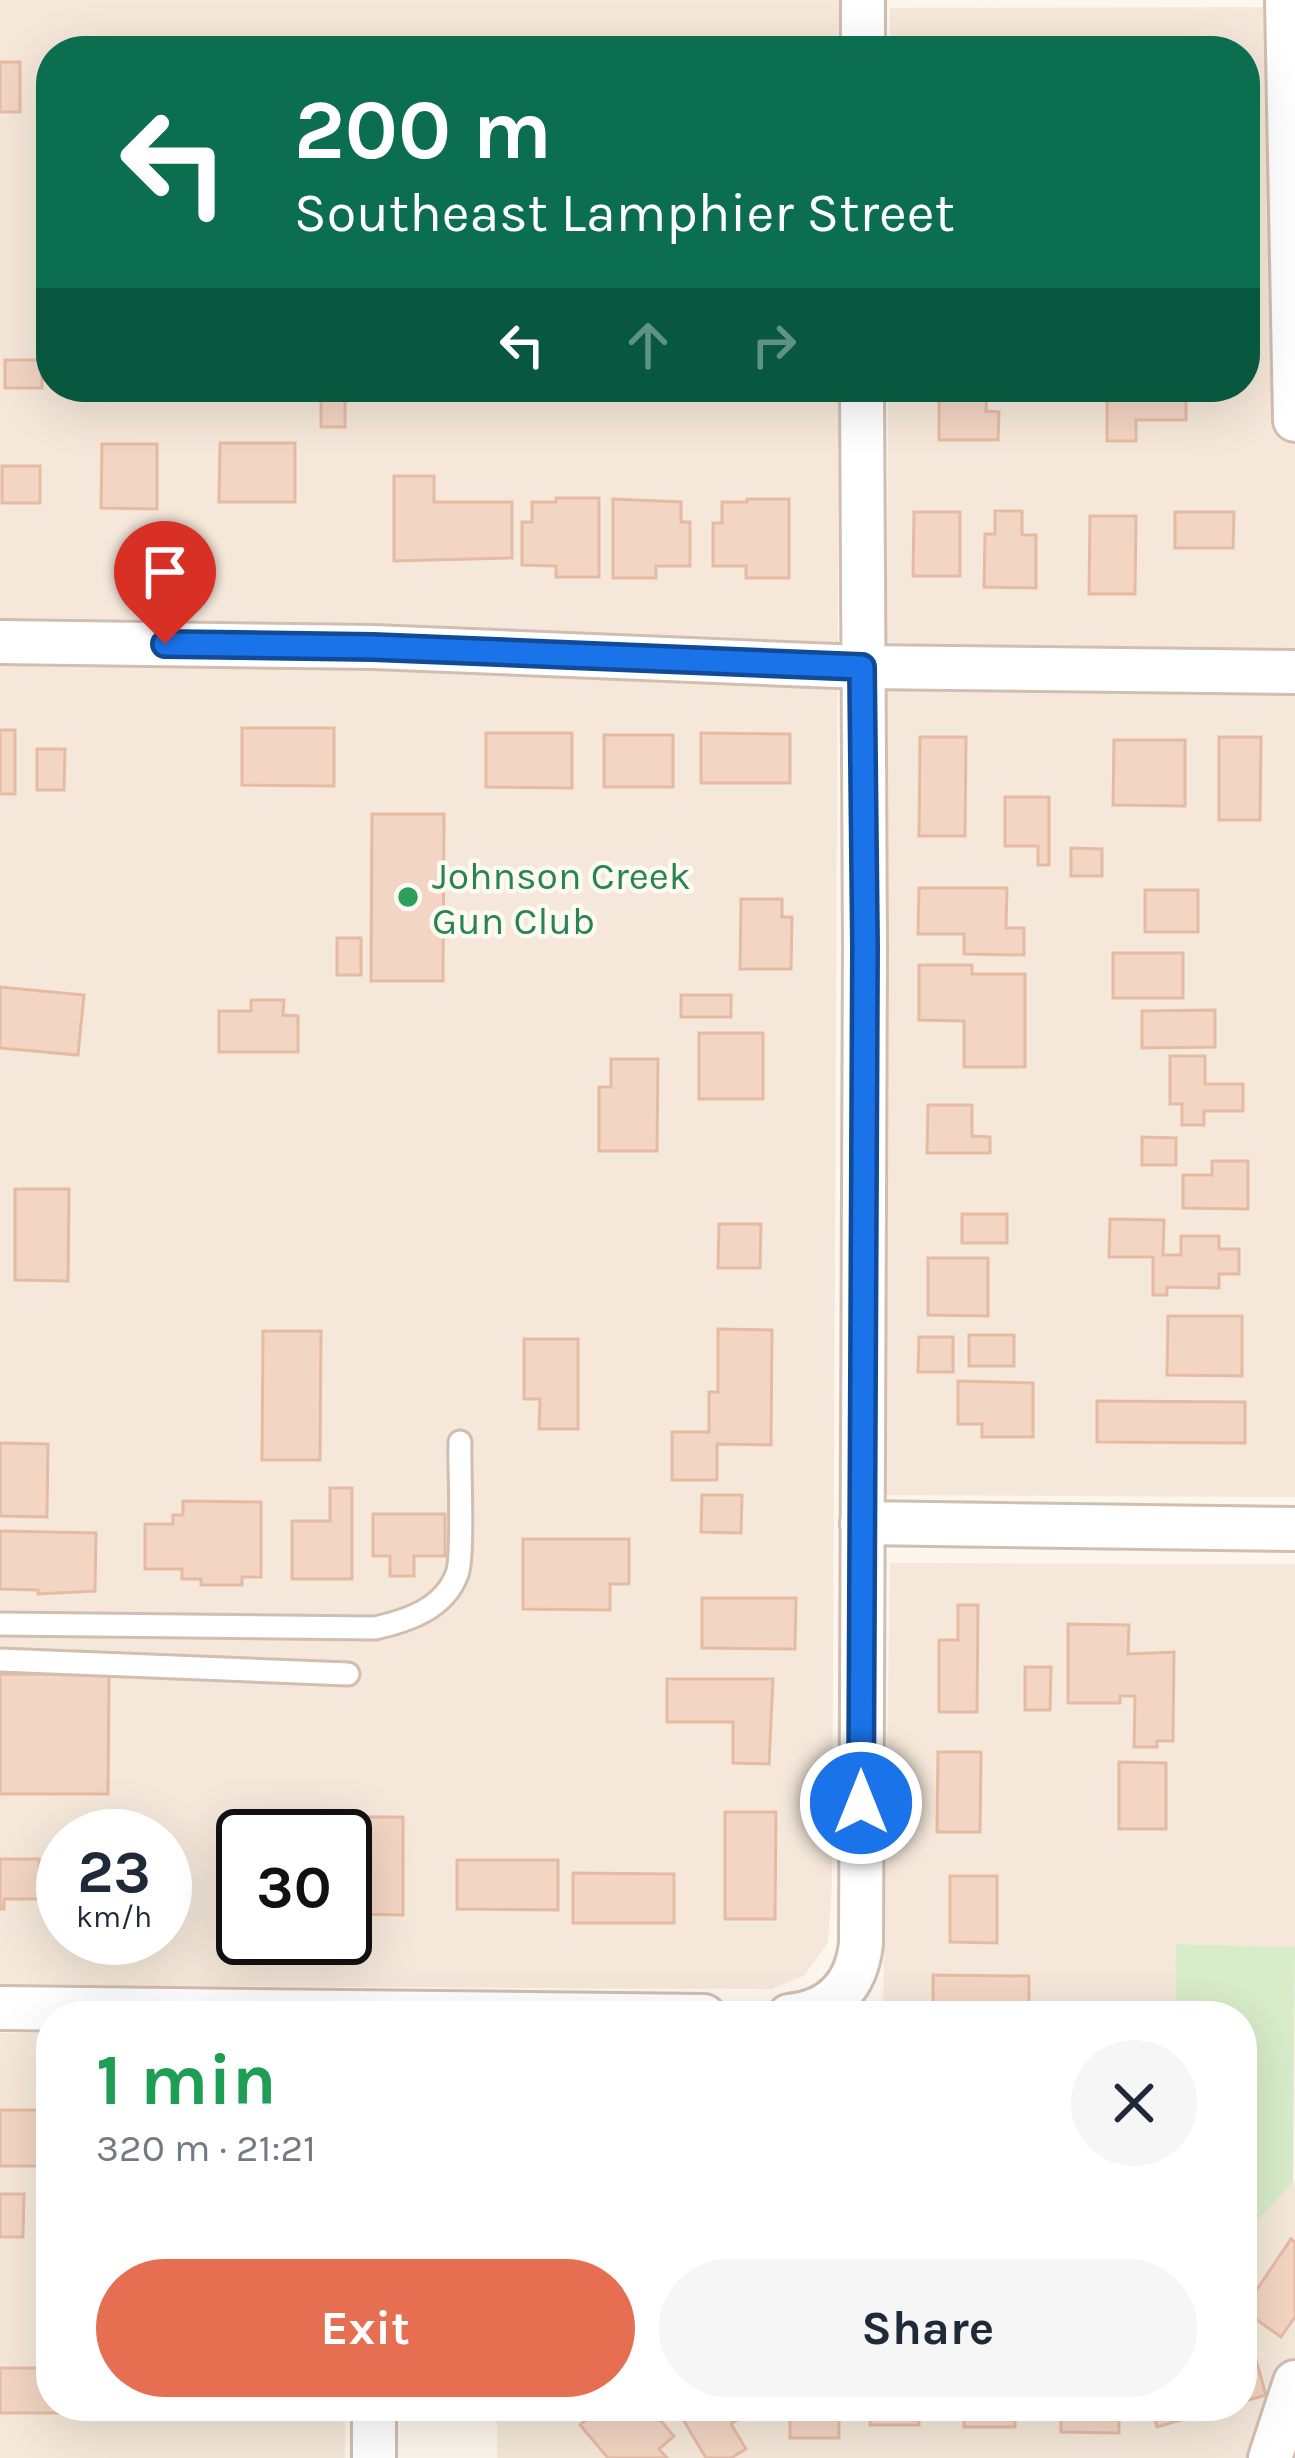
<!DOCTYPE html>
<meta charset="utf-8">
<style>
body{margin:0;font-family:Karla,sans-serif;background:#f6f6f7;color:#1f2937;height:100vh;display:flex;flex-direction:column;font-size:45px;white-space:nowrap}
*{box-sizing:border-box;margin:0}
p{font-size:39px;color:#747a83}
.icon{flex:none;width:66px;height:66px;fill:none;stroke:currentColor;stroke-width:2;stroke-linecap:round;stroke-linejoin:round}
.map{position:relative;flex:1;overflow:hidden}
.panel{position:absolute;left:36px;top:2001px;width:1221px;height:420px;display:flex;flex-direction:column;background:#fff;border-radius:48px;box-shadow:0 12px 48px #0002}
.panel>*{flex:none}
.top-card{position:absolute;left:36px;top:36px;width:1224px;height:366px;border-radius:48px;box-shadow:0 12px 48px #0002;background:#0b6e4f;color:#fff;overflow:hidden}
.speed{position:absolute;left:36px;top:1809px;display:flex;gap:24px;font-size:60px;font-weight:700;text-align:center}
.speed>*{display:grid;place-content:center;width:156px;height:156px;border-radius:50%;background:#fff;box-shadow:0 12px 48px #0002;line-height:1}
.speed small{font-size:30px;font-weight:400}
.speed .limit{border:6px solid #111;border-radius:18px;background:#fff;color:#111}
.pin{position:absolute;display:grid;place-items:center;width:102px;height:102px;color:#fff;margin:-123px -51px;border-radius:50% 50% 50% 0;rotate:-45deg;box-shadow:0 0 12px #0007}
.pin .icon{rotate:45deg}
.me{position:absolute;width:132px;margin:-66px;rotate:0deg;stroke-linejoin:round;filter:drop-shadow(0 0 9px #0008)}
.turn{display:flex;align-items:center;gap:42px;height:252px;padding:0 60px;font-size:54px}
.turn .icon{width:156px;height:156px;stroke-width:2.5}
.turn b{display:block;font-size:84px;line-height:102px}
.lanes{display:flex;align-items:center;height:114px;padding:0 60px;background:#0003;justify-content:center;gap:60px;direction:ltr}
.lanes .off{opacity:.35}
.round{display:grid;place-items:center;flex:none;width:126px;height:126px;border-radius:63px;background:#f6f6f7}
.headline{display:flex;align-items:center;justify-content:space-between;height:204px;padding:0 60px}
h1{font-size:72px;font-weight:700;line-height:90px;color:#1e9e55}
.action{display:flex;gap:24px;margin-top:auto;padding:24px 60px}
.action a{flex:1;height:138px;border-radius:72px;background:#e76f51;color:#fff;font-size:48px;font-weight:700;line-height:138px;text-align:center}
.action a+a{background:#f6f6f7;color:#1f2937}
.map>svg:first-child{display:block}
</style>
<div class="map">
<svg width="1295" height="2458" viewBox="0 0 1295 2458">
<rect width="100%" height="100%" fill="#fdf6ec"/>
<!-- residential -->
<g fill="#f5e8da" fill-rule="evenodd">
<path d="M0,0H840L841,51H51V387H839L832,1887L828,1943L804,1976L772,1989L0,1985ZM63,1836H165V1938H63ZM243,1836H345V1938H243Z"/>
<polygon points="1295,7 1295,1497 882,1495 888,387 1245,387 1245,51 890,51 890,8"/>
<polygon points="890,1563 1295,1564 1295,1947 1177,1944 1175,2016 873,2016 883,2010"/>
<polygon points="0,2033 51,2033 51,2406 345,2406 345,2458 0,2458"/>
<polygon points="1295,2180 1295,2458 497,2458 497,2406 1242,2406 1242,2238"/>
</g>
<!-- green -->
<polygon fill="#d8ecc9" points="1176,1944 1295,1947 1293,2182 1242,2238 1242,2016 1175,2016"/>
<!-- building -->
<g fill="#f3d5c3" stroke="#e6bba3" stroke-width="3">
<rect x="562" y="38" width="111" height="13"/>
<polygon points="391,40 392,51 321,51 321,46"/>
<rect x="683" y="40" width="111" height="11"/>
<polygon points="430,44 509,45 509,51 430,51"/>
<rect x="928" y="47" width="51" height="4"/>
<rect x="0" y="62" width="20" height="50"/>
<polygon points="43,74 51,74 51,115 42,115"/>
<rect x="5" y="360" width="37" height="28"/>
<rect x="321" y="387" width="24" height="40"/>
<rect x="670" y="387" width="96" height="7"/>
<polygon points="939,387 987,388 986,411 999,412 998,440 939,440"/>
<polygon points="1133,387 1186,387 1186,420 1136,420 1136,441 1107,441 1107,396 1133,396"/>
<polygon points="220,443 295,443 295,502 219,502"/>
<polygon points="102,444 157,444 157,509 101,508"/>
<rect x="2" y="466" width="38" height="37"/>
<polygon points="394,476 434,476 434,502 512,502 512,558 394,561"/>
<polygon points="556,498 599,498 599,577 556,577 556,566 522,565 522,522 532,522 532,502 556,502"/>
<polygon points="613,499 681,502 681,522 690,522 690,566 656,566 656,578 613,578"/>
<polygon points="747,499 789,499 789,578 746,578 746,566 713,566 713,523 722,523 722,502 747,502"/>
<polygon points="995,511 1022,511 1022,535 1036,535 1036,588 984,587 985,534 995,534"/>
<polygon points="914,512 960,512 960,576 913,576"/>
<polygon points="1175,512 1234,512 1233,548 1175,548"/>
<polygon points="1090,516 1136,516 1135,594 1089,594"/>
<polygon points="242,728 334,728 334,786 242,785"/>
<rect x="0" y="730" width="15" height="64"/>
<polygon points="486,733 572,733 572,788 486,787"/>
<polygon points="701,733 790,734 790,783 701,783"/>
<rect x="604" y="735" width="69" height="52"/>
<polygon points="920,737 966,737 965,836 919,836"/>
<polygon points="1219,737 1261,737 1260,820 1219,820"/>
<polygon points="1114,740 1185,740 1185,806 1113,805"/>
<polygon points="37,749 65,749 64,790 37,790"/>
<polygon points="1005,797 1049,797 1049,865 1038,865 1038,846 1005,846"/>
<polygon points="372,814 444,814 443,981 371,981"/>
<polygon points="1071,848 1102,849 1102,876 1071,876"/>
<polygon points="919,888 1007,888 1006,928 1024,928 1024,955 964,954 964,934 918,934"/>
<rect x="1145" y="890" width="53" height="42"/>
<polygon points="741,899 782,899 782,917 792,917 791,969 740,969"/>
<rect x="337" y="938" width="24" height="37"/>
<rect x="1113" y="953" width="70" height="45"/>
<polygon points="919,965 972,965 972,974 1025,974 1025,1067 964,1067 964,1021 919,1020"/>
<polygon points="0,987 84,995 78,1055 0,1048"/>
<rect x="681" y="995" width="50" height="22"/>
<polygon points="251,1000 284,1000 283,1015 298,1016 298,1052 219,1052 219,1011 251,1011"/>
<polygon points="1215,1010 1215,1047 1142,1048 1142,1011"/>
<rect x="699" y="1033" width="64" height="66"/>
<polygon points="1170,1056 1205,1056 1205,1084 1243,1084 1243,1111 1204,1111 1204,1125 1182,1125 1182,1104 1170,1104"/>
<polygon points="611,1059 658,1059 657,1151 599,1151 599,1087 611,1087"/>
<polygon points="928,1105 972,1105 972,1136 990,1137 990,1153 927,1153"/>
<polygon points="1142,1137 1176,1138 1176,1165 1142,1165"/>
<polygon points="1212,1161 1248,1161 1248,1209 1183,1208 1183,1175 1212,1175"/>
<polygon points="15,1189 69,1189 68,1281 15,1280"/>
<rect x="962" y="1214" width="45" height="29"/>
<polygon points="1110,1219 1164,1220 1163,1255 1181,1255 1181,1236 1219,1236 1219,1249 1239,1249 1239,1274 1219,1274 1219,1288 1167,1287 1167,1295 1153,1295 1153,1257 1109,1257"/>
<polygon points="719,1224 761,1224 760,1268 718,1268"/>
<polygon points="928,1258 988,1258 988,1316 928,1315"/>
<polygon points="1168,1316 1242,1316 1242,1376 1167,1375"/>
<polygon points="718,1329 772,1330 771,1445 717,1444 717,1480 672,1480 672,1432 709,1432 709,1392 718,1392"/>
<polygon points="263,1331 321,1331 320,1460 262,1460"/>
<rect x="969" y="1335" width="45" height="31"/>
<polygon points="919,1337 953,1337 953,1372 918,1372"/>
<polygon points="524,1339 578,1339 578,1429 539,1429 540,1399 524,1399"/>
<polygon points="958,1381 1033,1383 1033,1437 982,1437 982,1424 958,1424"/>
<polygon points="1097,1401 1245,1402 1245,1443 1097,1442"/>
<polygon points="0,1443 48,1444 47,1517 0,1516"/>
<polygon points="330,1488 352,1488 352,1579 292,1579 292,1521 330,1521"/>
<polygon points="702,1495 742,1495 741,1533 701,1532"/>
<polygon points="183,1501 261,1502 261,1577 242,1577 242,1585 201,1585 201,1579 182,1579 182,1569 145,1569 145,1524 173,1524 173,1515 183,1515"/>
<polygon points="373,1514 445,1514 445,1556 414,1556 414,1576 390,1576 390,1556 373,1556"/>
<polygon points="0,1531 96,1533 95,1591 38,1594 38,1590 0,1589"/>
<polygon points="523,1539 629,1539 629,1584 610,1584 610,1610 523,1609"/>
<polygon points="702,1598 796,1598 795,1649 702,1648"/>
<polygon points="958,1605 978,1605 977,1712 939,1712 939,1640 958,1640"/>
<polygon points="1068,1624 1129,1625 1128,1654 1174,1652 1173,1741 1157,1741 1157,1747 1134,1747 1135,1696 1120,1696 1120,1703 1068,1703"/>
<polygon points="1025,1667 1051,1667 1050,1710 1025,1710"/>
<polygon points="0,1674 109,1675 108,1794 0,1794"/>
<polygon points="667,1679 773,1679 769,1764 733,1763 733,1722 667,1722"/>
<polygon points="938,1752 981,1752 980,1832 937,1832"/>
<polygon points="1119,1762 1166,1763 1166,1829 1119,1829"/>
<polygon points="725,1812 776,1812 775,1919 725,1919"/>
<polygon points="355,1817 403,1817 403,1915 354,1914"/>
<polygon points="227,1841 243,1841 243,1920 227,1919"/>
<polygon points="0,1859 39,1859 39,1899 4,1899 4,1909 0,1909"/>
<polygon points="457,1860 558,1860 558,1910 457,1909"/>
<polygon points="573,1873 674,1874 674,1923 573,1923"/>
<polygon points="950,1876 997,1876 997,1943 950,1942"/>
<polygon points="933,1975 1029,1976 1029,2016 958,2016 958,2011 933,2011"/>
<rect x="0" y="2110" width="51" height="56"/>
<polygon points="0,2194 24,2194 23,2237 0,2237"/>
<polygon points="1291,2239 1295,2242 1295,2317 1281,2337 1243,2310"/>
<polygon points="1252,2346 1266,2395 1242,2402 1242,2349"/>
<polygon points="0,2368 51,2368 51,2406 73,2406 73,2413 0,2413"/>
<polygon points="602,2406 625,2406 634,2417 648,2406 674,2436 659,2449 667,2458 608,2458 580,2425"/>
<polygon points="675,2406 739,2406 745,2415 731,2424 746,2449 731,2458 706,2458"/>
<rect x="790" y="2406" width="49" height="32"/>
<polygon points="871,2406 919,2406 919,2425 870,2425"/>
<rect x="964" y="2406" width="51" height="21"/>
<polygon points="1061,2406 1119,2406 1119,2433 1061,2432"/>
<polygon points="1151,2406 1229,2406 1157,2427"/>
</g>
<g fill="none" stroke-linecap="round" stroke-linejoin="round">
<!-- service casing -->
<g stroke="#d1beb0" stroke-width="27">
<g id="service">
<path d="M0,1624L375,1628C407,1621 444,1609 457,1574C464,1556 459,1467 460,1442"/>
<polyline points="0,1660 348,1674"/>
</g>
</g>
<!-- minor casing -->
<g stroke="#d1beb0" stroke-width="48">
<g id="minor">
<polyline points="1287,0 1295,420"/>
<polyline points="863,51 863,0"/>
<polyline points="0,642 373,647 862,667 1295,672"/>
<polyline points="862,1523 1295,1529"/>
<polyline points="0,2008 704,2016"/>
<path d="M789,2016C832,2012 857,1985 861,1943L865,947L862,387"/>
<polyline points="374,2458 374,2406"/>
<polyline points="1270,2458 1295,2382"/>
</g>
</g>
<!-- service -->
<use href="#service" stroke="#fff" stroke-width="21"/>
<!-- minor -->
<use href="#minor" stroke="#fff" stroke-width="42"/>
</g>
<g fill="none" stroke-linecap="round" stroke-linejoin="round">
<!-- route casing -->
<g stroke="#114b97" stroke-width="30">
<polyline id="route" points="165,644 373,647 862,667 865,947 861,1803"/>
</g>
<!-- route -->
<use href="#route" stroke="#1a73e8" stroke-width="21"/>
</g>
<!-- markers -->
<circle fill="#2e9e5b" stroke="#fffaf3" stroke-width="4.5" cx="408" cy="897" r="12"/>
<g text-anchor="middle" stroke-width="9" stroke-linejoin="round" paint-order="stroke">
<!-- leisure labels -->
<g font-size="39" fill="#27864d" stroke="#fffaf3" text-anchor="start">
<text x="432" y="889">Johnson Creek<tspan x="432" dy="45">Gun Club</tspan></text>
</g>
</g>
</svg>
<div class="speed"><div>23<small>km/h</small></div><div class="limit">30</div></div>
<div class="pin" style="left:165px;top:644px;background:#d93025"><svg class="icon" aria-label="arrive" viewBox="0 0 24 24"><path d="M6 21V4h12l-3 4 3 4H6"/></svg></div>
<svg class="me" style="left:861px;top:1803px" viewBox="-20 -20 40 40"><circle r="17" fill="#1a73e8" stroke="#fff" stroke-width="3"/><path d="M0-11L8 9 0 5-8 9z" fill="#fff"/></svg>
<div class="top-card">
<div class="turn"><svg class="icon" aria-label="left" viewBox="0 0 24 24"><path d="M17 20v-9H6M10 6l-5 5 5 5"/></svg><div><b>200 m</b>Southeast Lamphier Street</div></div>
<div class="lanes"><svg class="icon" aria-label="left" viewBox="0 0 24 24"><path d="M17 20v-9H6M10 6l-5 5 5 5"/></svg><svg class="icon off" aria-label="ahead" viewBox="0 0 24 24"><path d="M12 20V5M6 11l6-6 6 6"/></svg><svg class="icon off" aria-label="right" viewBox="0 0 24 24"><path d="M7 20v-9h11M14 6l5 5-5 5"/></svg></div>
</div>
<section class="panel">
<div class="headline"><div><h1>1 min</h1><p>320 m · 21:21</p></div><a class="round"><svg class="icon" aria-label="close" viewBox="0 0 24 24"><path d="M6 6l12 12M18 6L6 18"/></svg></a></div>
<div class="action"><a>Exit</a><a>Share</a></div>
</section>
</div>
